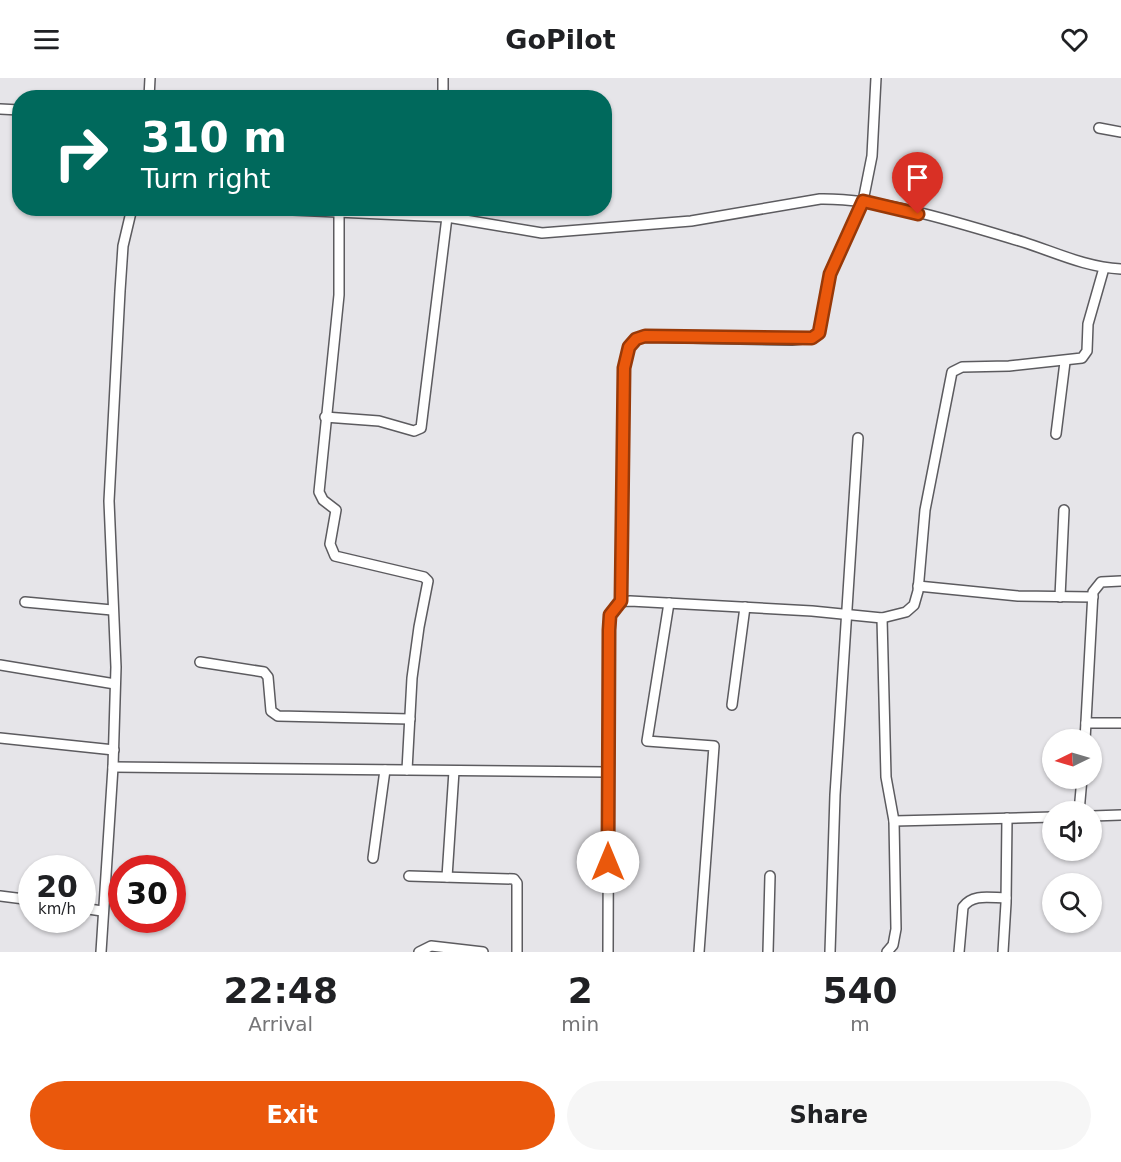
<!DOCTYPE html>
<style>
body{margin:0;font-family:"DejaVu Sans",sans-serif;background:#f6f6f6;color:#202124;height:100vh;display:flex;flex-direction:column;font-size:22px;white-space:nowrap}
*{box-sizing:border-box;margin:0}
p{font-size:20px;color:#757577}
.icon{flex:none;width:33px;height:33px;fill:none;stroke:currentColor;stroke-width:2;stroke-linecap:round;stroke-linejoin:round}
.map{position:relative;height:874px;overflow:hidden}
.details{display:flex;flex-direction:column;background:#fff;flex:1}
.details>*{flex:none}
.banner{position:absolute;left:12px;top:12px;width:600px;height:126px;border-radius:24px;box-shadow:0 2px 4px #0004;background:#00695c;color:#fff;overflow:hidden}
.needle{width:39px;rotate:265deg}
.tools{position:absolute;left:1042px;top:651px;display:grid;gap:12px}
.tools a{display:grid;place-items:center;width:60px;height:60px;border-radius:50%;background:#fff;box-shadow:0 2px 4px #0004;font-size:30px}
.speed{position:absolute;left:18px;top:777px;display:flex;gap:12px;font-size:30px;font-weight:700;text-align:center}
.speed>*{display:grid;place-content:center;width:78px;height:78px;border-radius:50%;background:#fff;box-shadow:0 2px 4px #0004;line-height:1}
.speed small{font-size:15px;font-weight:400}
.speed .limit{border:9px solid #d22;background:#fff;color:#111}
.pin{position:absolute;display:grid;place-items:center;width:51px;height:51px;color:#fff;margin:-62px -26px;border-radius:50% 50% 50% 0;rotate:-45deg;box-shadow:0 0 6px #0007}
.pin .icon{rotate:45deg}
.me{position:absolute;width:66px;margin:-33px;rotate:0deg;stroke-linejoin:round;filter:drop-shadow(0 0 4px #0008)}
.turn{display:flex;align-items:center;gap:21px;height:126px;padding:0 30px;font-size:27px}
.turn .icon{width:78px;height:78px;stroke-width:2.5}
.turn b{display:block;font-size:42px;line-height:51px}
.eta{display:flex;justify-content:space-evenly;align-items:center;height:102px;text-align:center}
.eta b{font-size:36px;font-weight:800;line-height:42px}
.button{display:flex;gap:12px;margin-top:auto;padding:12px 30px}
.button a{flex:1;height:69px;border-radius:36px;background:#ea580c;color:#fff;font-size:24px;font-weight:800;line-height:69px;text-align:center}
.button a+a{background:#f6f6f6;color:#202124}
header{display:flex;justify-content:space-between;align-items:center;height:78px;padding:0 30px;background:#fff;font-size:27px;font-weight:800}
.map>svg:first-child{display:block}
</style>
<header><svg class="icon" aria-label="menu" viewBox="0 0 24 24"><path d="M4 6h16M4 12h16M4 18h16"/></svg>GoPilot<svg class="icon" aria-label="heart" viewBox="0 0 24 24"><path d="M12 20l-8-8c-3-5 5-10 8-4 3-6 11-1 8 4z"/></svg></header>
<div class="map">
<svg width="1121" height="874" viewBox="0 0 1121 874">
<rect width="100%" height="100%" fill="#e6e5e9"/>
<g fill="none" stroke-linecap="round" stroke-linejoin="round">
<!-- minor casing -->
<g stroke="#5c5b5f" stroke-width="12">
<g id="minor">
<polyline points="149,20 150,0"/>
<polyline points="443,20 443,0"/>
<polyline points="0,31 20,32"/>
<polyline points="1099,50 1121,54"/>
<path d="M246,130L447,139L542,155L691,143L820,121C883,120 963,146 1023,164C1057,175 1085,189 1121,191"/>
<polyline points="339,135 339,217 319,414 323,422 336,432 330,466 335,478 424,499 428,503 419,549 412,600 407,692"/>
<polyline points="325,339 379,343 414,353 421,350 447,139"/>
<polyline points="1056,356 1065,284"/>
<polyline points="918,508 1018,518 1093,519"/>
<polyline points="1060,519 1064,432"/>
<polyline points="621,523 624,290 629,269 636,261 645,259 792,262 812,260 819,256 830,196 863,123 872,78 876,0"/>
<polyline points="25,524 112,532"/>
<polyline points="669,525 647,663 714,668 699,874"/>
<polyline points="882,540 886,699 894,743 896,851 893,867 887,874"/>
<polyline points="200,584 264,594 268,599 271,633 278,638 410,641"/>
<polyline points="0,587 115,606"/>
<polyline points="732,627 745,529"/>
<polyline points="1086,645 1121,645"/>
<polyline points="0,660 114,672"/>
<polyline points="1085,662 1093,514 1101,504 1121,503"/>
<polyline points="113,689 607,694"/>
<polyline points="1079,734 1082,700"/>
<polyline points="1092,738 1121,737"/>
<polyline points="894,743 1053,739"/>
<polyline points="373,780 385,692"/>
<polyline points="409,798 514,801 517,805 517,874"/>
<polyline points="447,799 454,693"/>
<polyline points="0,818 32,822"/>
<polyline points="82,830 102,833"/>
<polyline points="101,874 113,689 116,589 109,423 120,213 123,168 132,130"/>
<polyline points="419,874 431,868 483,874"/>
<path d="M608,874L609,552C610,537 612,523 630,523L812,533L882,540L906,534L914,527L918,513L925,432L952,294L962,289L1009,288L1082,280L1087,273L1088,246L1104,190"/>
<polyline points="768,874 770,798"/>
<polyline points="830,874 835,717 858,360"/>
<path d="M959,874L963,829C973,815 991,820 1006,820"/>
<polyline points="1003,874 1006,825 1007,740"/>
</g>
</g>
<!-- minor -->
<use href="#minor" stroke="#fff" stroke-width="9"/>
</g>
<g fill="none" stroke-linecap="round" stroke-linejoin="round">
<!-- route casing -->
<g stroke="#983908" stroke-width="15">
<polyline id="route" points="608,784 609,552 610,537 621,523 624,290 629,269 636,261 645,258 812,260 819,255 830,196 863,123 918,136"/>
</g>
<!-- route -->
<use href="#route" stroke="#ea580c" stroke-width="10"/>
</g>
</svg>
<div class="tools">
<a><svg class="needle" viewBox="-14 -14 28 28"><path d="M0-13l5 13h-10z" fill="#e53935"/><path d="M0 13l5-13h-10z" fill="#757577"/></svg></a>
<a><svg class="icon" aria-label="sound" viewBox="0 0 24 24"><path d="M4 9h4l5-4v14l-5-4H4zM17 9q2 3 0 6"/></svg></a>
<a><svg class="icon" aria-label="search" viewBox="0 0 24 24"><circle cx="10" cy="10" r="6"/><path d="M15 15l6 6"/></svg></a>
</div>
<div class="speed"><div>20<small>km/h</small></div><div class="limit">30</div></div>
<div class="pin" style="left:918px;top:136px;background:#d93025"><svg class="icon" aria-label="arrive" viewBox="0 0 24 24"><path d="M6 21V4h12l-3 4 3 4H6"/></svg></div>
<svg class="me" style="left:608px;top:784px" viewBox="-20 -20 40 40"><circle r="19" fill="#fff"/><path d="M0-13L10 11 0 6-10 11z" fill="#ea580c"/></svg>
<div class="banner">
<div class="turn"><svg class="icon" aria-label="right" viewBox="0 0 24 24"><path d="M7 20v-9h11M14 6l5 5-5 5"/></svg><div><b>310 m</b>Turn right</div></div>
</div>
</div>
<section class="details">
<div class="eta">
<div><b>22:48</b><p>Arrival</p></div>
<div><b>2</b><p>min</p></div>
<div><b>540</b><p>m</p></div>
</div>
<div class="button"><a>Exit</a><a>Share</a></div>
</section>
